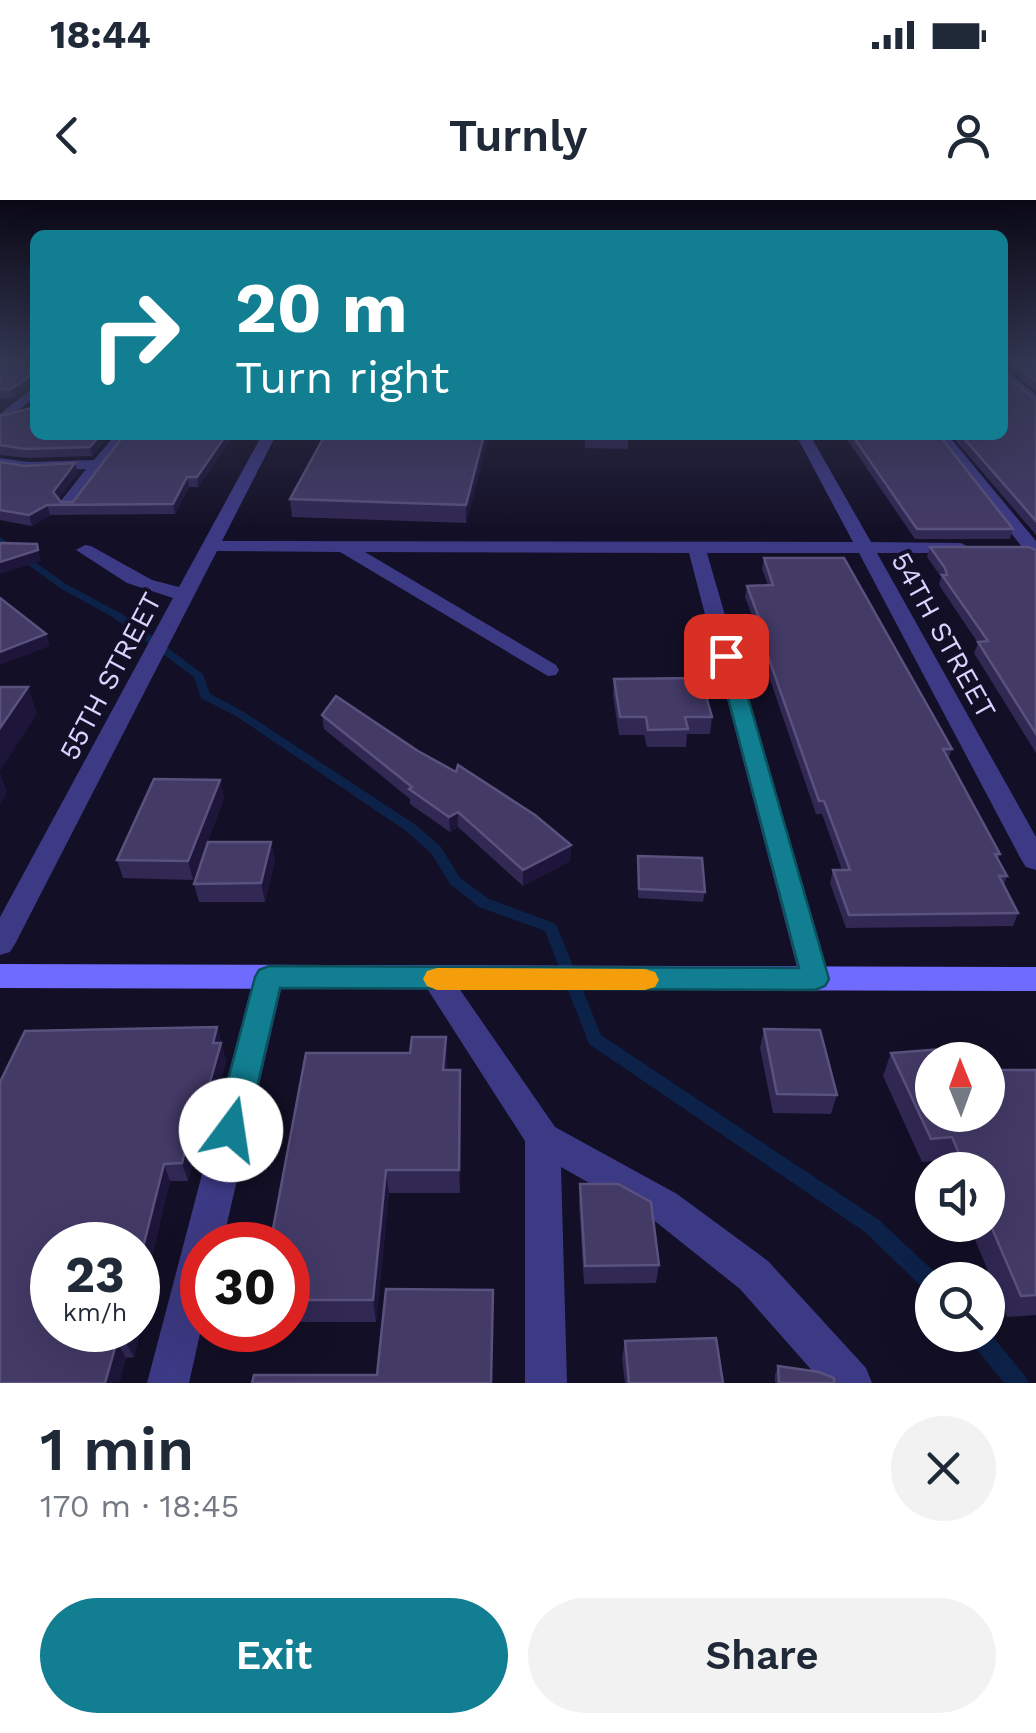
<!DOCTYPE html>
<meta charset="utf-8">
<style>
body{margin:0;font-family:"Work Sans",sans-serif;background:#f2f2f3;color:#1f2937;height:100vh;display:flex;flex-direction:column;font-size:38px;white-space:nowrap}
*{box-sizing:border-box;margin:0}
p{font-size:32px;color:#747a83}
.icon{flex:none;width:55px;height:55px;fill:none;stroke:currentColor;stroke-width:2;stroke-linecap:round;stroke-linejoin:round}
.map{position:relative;height:1183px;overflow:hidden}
.side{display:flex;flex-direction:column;background:#fff;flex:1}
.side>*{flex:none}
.hud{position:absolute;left:30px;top:30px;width:978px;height:210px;border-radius:15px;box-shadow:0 10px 40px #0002;background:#117e91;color:#fff;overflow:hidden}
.needle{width:65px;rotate:359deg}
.controls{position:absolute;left:915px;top:842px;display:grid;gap:20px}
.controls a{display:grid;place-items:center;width:90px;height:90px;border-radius:50%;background:#fff;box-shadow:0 10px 40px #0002;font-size:50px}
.speed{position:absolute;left:30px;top:1022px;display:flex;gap:20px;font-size:50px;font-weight:700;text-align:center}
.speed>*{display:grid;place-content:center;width:130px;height:130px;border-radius:50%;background:#fff;box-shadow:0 10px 40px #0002;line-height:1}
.speed small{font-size:25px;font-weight:400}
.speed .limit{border:15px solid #d22;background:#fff;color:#111}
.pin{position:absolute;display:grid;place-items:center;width:85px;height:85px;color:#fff;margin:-42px;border-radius:20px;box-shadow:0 5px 15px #0006}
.me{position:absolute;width:110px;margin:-55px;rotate:14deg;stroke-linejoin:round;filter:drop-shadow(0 0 8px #0008)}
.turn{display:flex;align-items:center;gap:35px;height:210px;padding:0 40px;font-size:45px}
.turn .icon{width:130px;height:130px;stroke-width:2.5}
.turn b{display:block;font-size:70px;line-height:85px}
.round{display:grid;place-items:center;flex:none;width:105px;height:105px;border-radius:52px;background:#f2f2f3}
.overview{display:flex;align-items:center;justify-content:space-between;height:170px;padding:0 40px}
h1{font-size:60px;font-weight:600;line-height:75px}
.action{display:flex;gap:20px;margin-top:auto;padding:20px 40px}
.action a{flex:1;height:115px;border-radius:60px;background:#117e91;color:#fff;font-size:40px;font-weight:600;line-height:115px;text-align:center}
.action a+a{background:#f2f2f3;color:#1f2937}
.status{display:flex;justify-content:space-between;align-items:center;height:70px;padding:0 50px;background:#fff;direction:ltr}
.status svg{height:28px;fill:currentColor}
header{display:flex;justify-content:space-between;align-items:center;height:130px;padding:0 40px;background:#fff;font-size:45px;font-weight:600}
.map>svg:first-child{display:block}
</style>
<div class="status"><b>18:44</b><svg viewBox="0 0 49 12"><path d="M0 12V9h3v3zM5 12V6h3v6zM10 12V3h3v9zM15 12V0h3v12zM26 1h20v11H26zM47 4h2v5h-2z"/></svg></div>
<header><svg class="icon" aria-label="back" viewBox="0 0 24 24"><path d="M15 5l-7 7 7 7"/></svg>Turnly<svg class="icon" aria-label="person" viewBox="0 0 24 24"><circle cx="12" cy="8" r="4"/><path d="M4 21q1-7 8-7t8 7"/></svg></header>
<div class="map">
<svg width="1036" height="1183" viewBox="0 0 1036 1183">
<rect width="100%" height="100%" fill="#130f26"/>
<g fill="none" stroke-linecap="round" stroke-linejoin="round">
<!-- stream -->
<g fill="#0c2248" fill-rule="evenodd">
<polygon points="0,337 66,384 122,414 203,474 210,494 244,512 416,625 441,647 460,678 489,699 556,724 601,835 879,1020 939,1076 941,1080 932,1080 932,1092 925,1090 865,1032 589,844 545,731 479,707 450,684 431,653 406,631 236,516 201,498 194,477 114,418 60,388 0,344"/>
<polygon points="988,1131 1025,1176 1029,1183 1004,1183 971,1142 968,1135 988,1135"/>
</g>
<!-- minor -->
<g fill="#3d3a85" fill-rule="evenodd">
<polygon points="1002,167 1036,195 1036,206 1002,178"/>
<polygon points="35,186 35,197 0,225 0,214"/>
<polygon points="115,235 130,235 78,299 76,309 64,309 60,302 86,269 28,272 0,268 0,258 28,262 94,260"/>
<polygon points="262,235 276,235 222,341 853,342 796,235 810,235 871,342 961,343 970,348 961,353 877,353 1036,637 1036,670 1026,667 1022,661 859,353 707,353 830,779 826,787 815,791 804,787 800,779 689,353 365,352 556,465 559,470 556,475 548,476 340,352 217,351 15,744 10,752 0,755 0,717 173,398 127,383 76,350 85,345 91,346 152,380 179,387"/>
<polygon points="933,235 948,235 1036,341 1036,358 1030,357"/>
<polygon points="269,765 280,769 284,777 222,1045 202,1045 202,1125 189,1183 147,1183 254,777 258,769"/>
<polygon points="436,767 447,771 555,927 677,994 768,1061 866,1168 872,1183 823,1183 740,1089 651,1018 561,967 567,1183 525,1183 525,941 421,779 425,771"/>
</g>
<!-- secondary -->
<polygon fill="#6f6bff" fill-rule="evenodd" points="0,764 1036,767 1036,791 0,788"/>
</g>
<!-- wall -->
<g fill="#312854">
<polygon points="0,162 34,183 14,198 0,198"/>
<polygon points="1002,162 1036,162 1036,192 1004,164 1002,164"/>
<polygon points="1036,200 1036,335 951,235 1002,235"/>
<polygon points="0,216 110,235 92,256 28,258 0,255"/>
<polygon points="234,235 198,287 189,287 175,314 50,315 32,326 0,320 0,262 78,273 58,299 61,302 73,302"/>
<polygon points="325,235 489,235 466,323 292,317 290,299"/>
<polygon points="585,235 628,235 628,249 585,248"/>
<polygon points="844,235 939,235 1013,329 1010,339 915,339"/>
<polygon points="930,347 1036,350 1036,553 974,453 978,443 939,385 941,377 927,357"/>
<polygon points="764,358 952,549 948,559 1000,654 998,659 1007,676 1004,685 1018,713 1013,726 846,728 830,683 833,670 842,670 822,614 816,614 761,453 763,444 745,397 747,386 768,385 762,369"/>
<polygon points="614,479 712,517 710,534 687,534 686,547 647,547 644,535 619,535 613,496"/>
<polygon points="322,515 418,551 571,645 570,661 523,686 458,627 450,632 410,604 410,599 324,529"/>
<polygon points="220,580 224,598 193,680 123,678 117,660"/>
<polygon points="271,642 275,660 265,702 199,702 194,684"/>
<polygon points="638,656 705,692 703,702 638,698"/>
<polygon points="217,827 226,861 210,921 203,921 188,981 170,981 143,1093 147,1101 134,1157 126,1158 119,1183 0,1183"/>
<polygon points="764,829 837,895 831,914 773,913 760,848"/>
<polygon points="891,853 932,915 1036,870 1036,1115 1007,1117 969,1025 988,1025 988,970 946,970 942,960 922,962 883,876"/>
<polygon points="447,860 447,870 460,870 461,894 460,993 389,993 376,1122 288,1122 288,1045"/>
<polygon points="580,984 659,1065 656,1083 584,1084 579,1003"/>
<polygon points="625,1141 723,1183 625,1183 622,1158"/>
<polygon points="778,1166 834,1183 775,1183 775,1175"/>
</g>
<!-- shaded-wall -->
<g fill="#1d163a">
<polygon points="33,174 35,182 14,198 11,189"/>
<polygon points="100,235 110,235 92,256 90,247"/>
<polygon points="226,235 234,235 198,287 197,277"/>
<polygon points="484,235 489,235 466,323 466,305"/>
<polygon points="75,263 78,273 56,302 53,292"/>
<polygon points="187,277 189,287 175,314 173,304"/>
<polygon points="47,305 50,315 32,326 29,315"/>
<polygon points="37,344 41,361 0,374 0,362"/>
<polygon points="46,434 50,446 0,465 0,452"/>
<polygon points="28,487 37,514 0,571 0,528"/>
<polygon points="0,573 7,592 0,604"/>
<polygon points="220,580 224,598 193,680 188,661"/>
<polygon points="458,612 458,627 450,632 449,617"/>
<polygon points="271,642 275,660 265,702 261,683"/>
<polygon points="571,645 570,661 523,686 523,670"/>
<polygon points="217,827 226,861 210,921 204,903 213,843"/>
<polygon points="446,837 447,860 445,894 443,870"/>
<polygon points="460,870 461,894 460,993 459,970"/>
<polygon points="197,903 203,921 188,981 182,963"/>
<polygon points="164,964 170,981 143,1093 147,1101 134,1157 125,1141 128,1130 138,1130 138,1067"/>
<polygon points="386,970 389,993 376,1122 373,1100"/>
<polygon points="117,1141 126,1158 119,1183 105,1183"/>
</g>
<!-- building -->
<g fill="#433a66" stroke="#5a527e" stroke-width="2.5">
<polygon points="0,162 35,162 35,187 33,174 11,189 0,189"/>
<polygon points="1013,162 1036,162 1036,181"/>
<polygon points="1002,173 1036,200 1036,321 961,235 1002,235"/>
<polygon points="35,207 35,235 100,235 90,247 25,249 0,245 0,216"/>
<polygon points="124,235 226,235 197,277 187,277 173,304 47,305 29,315 0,310 0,262 25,266 75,263 53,292 61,302 73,302"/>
<polygon points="325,235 484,235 466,305 290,299"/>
<polygon points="852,235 939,235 1013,329 917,329"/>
<polygon points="0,343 37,344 38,350 0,362"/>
<polygon points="930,347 1029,347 1036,350 1036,534 978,442 988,441 942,375 947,375 945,368"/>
<polygon points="764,358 844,358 952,549 943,549 1000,654 995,654 1007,676 999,676 1018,713 849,715 833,670 850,670 824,601 819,601 763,442 768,442 747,386 773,385"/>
<polygon points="0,398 46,434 0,452"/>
<polygon points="701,478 712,517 685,517 688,529 648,530 646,517 620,517 614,479"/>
<polygon points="0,487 28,487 0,528"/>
<polygon points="336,496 418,551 456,572 458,565 535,615 571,645 523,670 458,612 449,617 409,589 412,587 322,515"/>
<polygon points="154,579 220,580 188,661 117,660"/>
<polygon points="208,642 271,642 261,683 194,684"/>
<polygon points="638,656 702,658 705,692 639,689"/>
<polygon points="217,827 213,843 221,843 204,903 197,903 182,963 164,964 138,1067 138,1045 52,1045 52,1130 128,1130 125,1141 117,1141 105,1183 0,1183 0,882 25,831"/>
<polygon points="764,829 820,830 837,895 777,894"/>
<polygon points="412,837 446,837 443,870 460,870 459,970 386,970 373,1100 288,1100 288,1045 270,1045 306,853 410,853"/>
<polygon points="942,849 948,860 932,860 932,915 988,915 988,870 1036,870 1036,1095 1021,1096 988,1019 988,970 966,970 952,937 931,939 891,853"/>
<polygon points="580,984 618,984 651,1002 659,1065 585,1066"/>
<polygon points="386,1089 493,1090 491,1183 252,1183 254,1175 377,1175"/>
<polygon points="716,1138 723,1183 629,1183 625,1141"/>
<polygon points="778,1166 819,1172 834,1178 834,1183 779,1183"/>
</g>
<!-- sky -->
<linearGradient id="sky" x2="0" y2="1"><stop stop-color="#0a0815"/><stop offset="0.49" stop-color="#333752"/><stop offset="1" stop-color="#333752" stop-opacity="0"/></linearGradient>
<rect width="1036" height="328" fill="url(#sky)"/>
<!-- route -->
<polygon fill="#117e91" stroke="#0b525e" stroke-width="2.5" points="726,450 736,456 829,779 825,786 815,790 280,788 247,930 242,940 231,944 220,940 215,930 255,777 259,770 269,766 799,768 717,456"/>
<!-- slow -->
<polygon fill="#f59e0b" points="437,768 645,769 655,772 659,780 655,787 645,790 437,790 427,786 423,779 427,771"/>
<g text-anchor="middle" stroke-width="8" stroke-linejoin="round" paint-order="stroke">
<!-- street labels -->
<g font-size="28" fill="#d9d4ff" stroke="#130f26">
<text transform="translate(944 435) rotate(61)" y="10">54TH STREET</text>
<text transform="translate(110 476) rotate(-62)" y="10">55TH STREET</text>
</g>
</g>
</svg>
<div class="controls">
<a><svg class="needle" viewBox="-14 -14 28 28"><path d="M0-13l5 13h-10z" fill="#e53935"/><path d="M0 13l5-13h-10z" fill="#747a83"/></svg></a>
<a><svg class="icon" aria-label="sound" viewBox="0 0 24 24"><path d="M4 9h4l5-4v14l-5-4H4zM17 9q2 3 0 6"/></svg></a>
<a><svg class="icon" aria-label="search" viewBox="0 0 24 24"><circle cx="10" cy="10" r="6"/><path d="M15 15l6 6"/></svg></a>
</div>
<div class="speed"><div>23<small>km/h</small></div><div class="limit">30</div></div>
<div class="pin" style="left:726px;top:456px;background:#d93025"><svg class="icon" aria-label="arrive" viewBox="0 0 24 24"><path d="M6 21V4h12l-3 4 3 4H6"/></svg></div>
<svg class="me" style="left:231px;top:930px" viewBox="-20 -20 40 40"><circle r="19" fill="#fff"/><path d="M0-13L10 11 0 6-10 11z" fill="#117e91"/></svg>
<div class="hud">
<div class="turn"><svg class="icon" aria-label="right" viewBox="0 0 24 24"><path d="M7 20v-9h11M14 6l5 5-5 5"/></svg><div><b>20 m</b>Turn right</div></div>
</div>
</div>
<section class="side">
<div class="overview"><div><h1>1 min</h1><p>170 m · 18:45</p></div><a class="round"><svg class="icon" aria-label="close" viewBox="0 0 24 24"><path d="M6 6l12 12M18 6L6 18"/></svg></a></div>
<div class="action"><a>Exit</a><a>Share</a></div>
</section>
